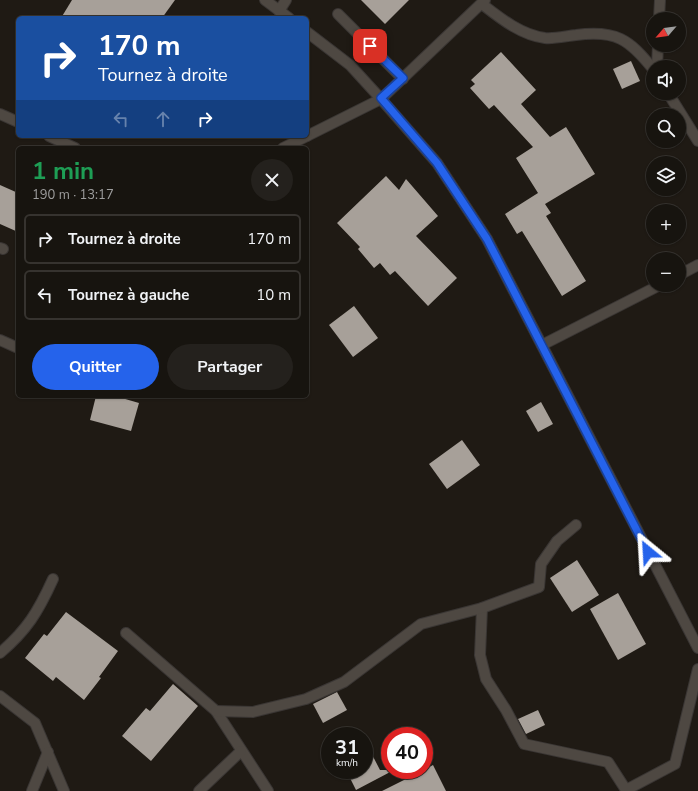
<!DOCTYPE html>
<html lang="fr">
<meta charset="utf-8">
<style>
body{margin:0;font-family:"Nunito Sans",sans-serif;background:#24211d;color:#f1f3f6;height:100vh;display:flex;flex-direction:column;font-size:15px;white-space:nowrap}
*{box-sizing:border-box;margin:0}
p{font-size:13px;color:#9e9e9e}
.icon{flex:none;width:22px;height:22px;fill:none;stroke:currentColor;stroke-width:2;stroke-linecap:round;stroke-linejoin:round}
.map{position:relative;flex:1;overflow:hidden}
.sheet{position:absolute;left:16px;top:146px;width:293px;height:252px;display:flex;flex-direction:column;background:#17140f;border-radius:6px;box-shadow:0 1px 3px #0004,0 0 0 1px #36332f}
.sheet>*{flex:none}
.hud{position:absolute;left:16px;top:16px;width:293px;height:122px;border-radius:6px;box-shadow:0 1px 3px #0004,0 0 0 1px #36332f;background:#1a4fa0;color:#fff;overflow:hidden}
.needle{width:26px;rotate:242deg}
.fabs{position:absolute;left:646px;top:12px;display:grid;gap:8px}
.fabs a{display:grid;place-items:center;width:40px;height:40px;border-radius:50%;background:#17140f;box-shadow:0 1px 3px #0004,0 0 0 1px #36332f;font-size:20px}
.speed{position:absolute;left:321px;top:727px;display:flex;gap:8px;font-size:20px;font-weight:700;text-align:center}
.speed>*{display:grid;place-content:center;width:52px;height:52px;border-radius:50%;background:#17140f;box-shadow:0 1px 3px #0004,0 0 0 1px #36332f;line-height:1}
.speed small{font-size:10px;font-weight:400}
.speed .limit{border:6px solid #d22;background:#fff;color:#111}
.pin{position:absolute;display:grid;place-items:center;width:34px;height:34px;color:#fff;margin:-17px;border-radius:8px;box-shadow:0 2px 6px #0006}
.me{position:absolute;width:44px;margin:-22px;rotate:333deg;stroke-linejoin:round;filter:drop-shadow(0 0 3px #0008)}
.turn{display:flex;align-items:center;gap:14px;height:84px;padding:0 16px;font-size:18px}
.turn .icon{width:52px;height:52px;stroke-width:2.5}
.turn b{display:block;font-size:28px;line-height:34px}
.lanes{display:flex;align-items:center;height:38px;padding:0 16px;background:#0003;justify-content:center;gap:20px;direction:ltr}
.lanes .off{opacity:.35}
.round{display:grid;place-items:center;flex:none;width:42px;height:42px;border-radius:21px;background:#24211d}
.overview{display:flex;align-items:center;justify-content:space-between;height:68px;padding:0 16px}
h1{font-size:24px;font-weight:700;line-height:30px;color:#1e9e55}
.action{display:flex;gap:8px;margin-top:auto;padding:8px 16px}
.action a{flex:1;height:46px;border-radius:24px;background:#2563eb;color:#fff;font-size:16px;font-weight:700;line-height:46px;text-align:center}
.action a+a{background:#24211d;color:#f1f3f6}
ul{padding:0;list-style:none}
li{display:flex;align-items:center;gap:12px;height:50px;margin:0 8px 6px;padding:0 8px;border:2px solid #36332f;border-radius:6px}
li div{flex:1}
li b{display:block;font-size:15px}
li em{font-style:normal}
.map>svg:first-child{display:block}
</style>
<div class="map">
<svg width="698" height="791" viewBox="0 0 698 791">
<rect width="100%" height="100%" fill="#1f1a14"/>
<!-- building -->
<g fill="#a7a099">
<polygon points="72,0 175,0 162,18 61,18"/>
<polygon points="361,0 409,0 385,24"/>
<polygon points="501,52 536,90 521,104 550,137 566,127 595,174 545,204 551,213 546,216 586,281 562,296 522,231 517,234 505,214 538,193 516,158 533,147 494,105 489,109 470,88 475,84 471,80"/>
<polygon points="631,61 640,81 622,89 613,69"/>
<polygon points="386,176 399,190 406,179 438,216 416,236 457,278 428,306 395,271 390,275 380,263 374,268 358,249 360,247 337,223"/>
<polygon points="0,185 18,193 18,232 0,224"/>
<polygon points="354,306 378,338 353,357 329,325"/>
<polygon points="96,396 115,396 139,403 131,431 90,420"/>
<polygon points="541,402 553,424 538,432 526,411"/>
<polygon points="462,440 480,465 447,489 429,464"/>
<polygon points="577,560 599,595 572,612 550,578"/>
<polygon points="618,593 646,644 618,660 590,609"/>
<polygon points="66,612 118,651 99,677 101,678 84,700 56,677 53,681 25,658 44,634 47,636"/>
<polygon points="173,684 198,706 151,761 122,736 146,708 150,711"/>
<polygon points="337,692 347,710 323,723 313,704"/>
<polygon points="538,710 545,725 526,734 518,719"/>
<polygon points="364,739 380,770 394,770 356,790 346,770 364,770"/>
<polygon points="433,765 446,791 382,791 424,770"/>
</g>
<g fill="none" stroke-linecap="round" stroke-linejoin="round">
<!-- street casing -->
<g stroke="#3a3634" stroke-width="12">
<g id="street">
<path d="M482,4C500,18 521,35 545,38C555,39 566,36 576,35C616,30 629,39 653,69"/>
<polyline points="279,11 286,0"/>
<polyline points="338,14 403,79"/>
<polyline points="659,19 660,0"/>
<polyline points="657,67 658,45"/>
<polyline points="668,93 698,141"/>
<polyline points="0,114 18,122"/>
<polyline points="49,136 75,148"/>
<polyline points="307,136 381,99 485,0"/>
<polyline points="283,148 307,136"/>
<polyline points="0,248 3,249"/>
<polyline points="679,275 698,265"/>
<polyline points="0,340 18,348"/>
<polyline points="542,345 660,285"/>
<polyline points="482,608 480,655 486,679 506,710 524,744 608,762 626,790 675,764 698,669"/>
<polyline points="126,633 216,711 268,791"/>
<path d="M0,653C27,630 38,612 53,579"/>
<polyline points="0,696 35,723 64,791"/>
<polyline points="216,711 253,712 306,699 344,682 421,624 482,608 539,587 541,564 557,541 576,525"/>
<polyline points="32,791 48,752"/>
<polyline points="199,791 241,751"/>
</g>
</g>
<!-- secondary casing -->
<g stroke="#3a3634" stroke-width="12">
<g id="secondary">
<polyline points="265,0 289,18"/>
<polyline points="307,32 350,65 381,99 437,163 487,239 698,648"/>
</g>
</g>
<!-- street -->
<use href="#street" stroke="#4e4842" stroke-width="10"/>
<!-- secondary -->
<use href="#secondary" stroke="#4e4842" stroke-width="10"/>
</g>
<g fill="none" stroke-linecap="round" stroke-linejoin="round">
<!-- route casing -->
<g stroke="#184099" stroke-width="10">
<polyline id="route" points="370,46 403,78 381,98 437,163 487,239 648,552"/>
</g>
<!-- route -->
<use href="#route" stroke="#2563eb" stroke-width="7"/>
</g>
</svg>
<div class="fabs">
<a><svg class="needle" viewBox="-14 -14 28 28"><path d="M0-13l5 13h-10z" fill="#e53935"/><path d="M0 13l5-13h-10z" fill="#9e9e9e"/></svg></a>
<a><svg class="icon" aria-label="sound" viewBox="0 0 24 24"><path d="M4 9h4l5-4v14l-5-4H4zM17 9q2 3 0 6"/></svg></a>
<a><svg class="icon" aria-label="search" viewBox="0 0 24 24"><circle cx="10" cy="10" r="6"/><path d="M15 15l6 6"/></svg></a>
<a><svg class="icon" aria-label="layers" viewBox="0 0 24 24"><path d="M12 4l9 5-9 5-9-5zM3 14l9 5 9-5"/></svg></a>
<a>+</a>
<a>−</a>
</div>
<div class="speed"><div>31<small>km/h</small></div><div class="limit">40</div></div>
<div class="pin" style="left:370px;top:46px;background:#d93025"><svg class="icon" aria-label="arrive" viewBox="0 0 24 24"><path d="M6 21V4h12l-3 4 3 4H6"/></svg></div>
<svg class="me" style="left:648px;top:552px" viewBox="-20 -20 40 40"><path d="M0-17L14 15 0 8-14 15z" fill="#2563eb" stroke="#fff" stroke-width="4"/></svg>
<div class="hud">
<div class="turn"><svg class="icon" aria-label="right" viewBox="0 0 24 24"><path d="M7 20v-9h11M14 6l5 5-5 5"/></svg><div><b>170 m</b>Tournez à droite</div></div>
<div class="lanes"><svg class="icon off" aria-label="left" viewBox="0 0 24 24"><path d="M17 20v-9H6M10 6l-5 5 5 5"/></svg><svg class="icon off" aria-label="ahead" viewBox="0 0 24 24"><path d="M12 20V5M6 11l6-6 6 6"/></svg><svg class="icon" aria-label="right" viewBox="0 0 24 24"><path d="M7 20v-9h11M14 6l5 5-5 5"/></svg></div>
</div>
<section class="sheet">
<div class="overview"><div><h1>1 min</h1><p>190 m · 13:17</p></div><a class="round"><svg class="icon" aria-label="close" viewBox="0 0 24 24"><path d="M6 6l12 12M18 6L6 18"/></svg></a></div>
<ul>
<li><svg class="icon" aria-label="right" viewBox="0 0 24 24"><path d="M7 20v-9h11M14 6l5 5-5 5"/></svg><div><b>Tournez à droite</b></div><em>170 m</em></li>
<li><svg class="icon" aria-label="left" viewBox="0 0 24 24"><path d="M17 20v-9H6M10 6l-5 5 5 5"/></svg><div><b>Tournez à gauche</b></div><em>10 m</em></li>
</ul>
<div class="action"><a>Quitter</a><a>Partager</a></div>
</section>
</div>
